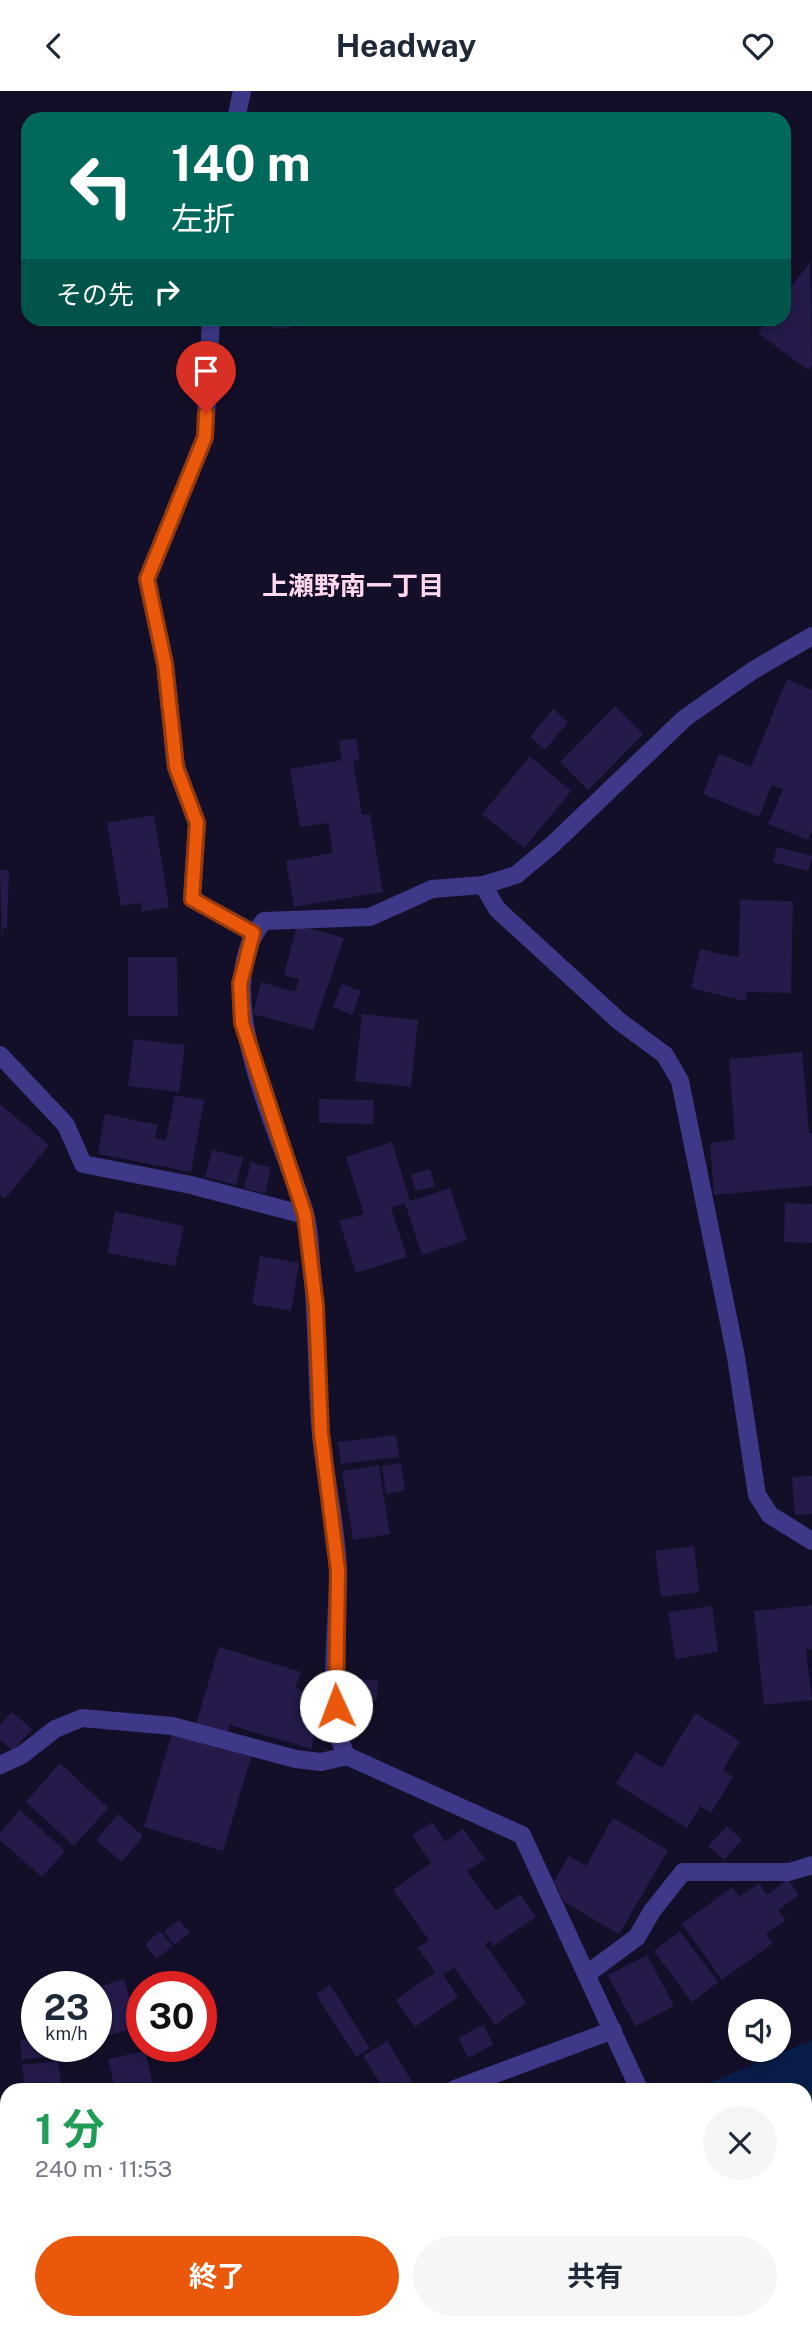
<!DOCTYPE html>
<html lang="ja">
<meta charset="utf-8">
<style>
body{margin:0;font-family:"Public Sans","Noto Sans JP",sans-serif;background:#f6f6f7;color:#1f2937;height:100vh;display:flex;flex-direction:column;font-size:26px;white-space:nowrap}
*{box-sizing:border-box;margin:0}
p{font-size:23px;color:#747a83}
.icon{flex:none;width:38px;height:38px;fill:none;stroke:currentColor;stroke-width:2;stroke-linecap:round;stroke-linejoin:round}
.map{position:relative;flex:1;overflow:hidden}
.drawer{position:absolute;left:0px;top:1992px;width:812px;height:247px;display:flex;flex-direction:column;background:#fff;border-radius:21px 21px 0 0;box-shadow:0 4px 10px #0003}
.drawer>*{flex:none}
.hud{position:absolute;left:21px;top:21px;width:770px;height:214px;border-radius:21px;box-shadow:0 4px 10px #0003;background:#00695c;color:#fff;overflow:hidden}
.buttons{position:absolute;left:728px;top:1908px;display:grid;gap:14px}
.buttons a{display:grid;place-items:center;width:63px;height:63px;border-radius:50%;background:#fff;box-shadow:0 4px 10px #0003;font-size:35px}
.speed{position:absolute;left:21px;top:1880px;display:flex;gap:14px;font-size:35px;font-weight:700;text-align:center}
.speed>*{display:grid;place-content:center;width:91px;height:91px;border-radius:50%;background:#fff;box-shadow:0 4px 10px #0003;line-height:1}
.speed small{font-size:18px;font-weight:400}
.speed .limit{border:10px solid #d22;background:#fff;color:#111}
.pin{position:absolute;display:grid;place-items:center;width:60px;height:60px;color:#fff;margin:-72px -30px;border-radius:50% 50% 50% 0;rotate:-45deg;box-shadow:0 0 7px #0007}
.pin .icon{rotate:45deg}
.me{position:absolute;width:77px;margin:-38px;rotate:358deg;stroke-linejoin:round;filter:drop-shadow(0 0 5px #0008)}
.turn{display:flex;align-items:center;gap:24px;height:147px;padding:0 35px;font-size:32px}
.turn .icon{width:91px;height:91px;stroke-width:2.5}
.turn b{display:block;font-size:49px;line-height:60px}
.then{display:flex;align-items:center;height:66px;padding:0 35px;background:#0003;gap:14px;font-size:26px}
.round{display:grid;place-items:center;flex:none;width:74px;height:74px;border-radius:37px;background:#f6f6f7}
.head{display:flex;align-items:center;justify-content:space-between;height:119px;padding:0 35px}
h1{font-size:42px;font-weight:700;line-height:52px;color:#1e9e55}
.button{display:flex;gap:14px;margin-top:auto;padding:14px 35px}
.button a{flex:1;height:80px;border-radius:42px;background:#ea580c;color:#fff;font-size:28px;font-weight:700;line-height:80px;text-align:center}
.button a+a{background:#f6f6f7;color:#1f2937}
header{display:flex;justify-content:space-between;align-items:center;height:91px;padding:0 35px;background:#fff;font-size:32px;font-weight:700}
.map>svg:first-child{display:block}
</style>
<header><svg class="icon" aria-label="back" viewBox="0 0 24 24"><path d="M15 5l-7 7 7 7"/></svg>Headway<svg class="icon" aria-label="heart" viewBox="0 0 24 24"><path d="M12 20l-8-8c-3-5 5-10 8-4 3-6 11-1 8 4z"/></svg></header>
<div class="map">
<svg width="812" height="2237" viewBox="0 0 812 2237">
<rect width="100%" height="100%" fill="#140f28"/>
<!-- green -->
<polygon fill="#133" points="812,2000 812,2057 805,2060 805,2004"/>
<!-- water -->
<g fill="#081d48">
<polygon points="812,1949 812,2000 805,2004 805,1998 695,1998"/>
<polygon points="0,2095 7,2095 7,2124 0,2125"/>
<polygon points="7,2175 7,2202 0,2204 0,2176"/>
</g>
<!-- building -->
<g fill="#251a4a">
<polygon points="810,171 812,274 808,279 758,242 768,228 784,228 784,206"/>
<polygon points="272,228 291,228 290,238 272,237"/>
<polygon points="787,588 812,599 812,739 808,749 768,733 783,698 772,694 759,726 703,703 719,663 751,676"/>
<polygon points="615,615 643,643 588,699 560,671"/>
<polygon points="553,618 568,631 545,659 530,646"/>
<polygon points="356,647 360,669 353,670 362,724 370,723 383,801 294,816 286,770 333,762 328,732 300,736 290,678 342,669 339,650"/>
<polygon points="530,665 571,700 524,757 482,723"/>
<polygon points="154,724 169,816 142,821 141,812 121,815 107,732"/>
<polygon points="777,756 812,765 808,780 773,771"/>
<polygon points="0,779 9,779 7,837 3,837 2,852"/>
<polygon points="740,809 793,810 791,902 747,901 745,910 691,897 700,858 739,867"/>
<polygon points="297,834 344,847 313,939 253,923 261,891 295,901 299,888 284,884"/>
<polygon points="128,866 177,866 178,925 128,925"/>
<polygon points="342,893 361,900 352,924 333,916"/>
<polygon points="362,923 418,929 411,996 355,990"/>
<polygon points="134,948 185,954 179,1001 128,995"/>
<polygon points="802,961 809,1042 812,1042 812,1095 714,1104 710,1052 735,1049 729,968"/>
<polygon points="175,1004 204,1009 191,1081 98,1063 105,1023 158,1034 155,1047 166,1049"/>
<polygon points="319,1008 374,1009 373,1033 319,1032"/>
<polygon points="0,1013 49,1054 5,1108 0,1104"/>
<polygon points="392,1051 410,1110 450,1097 467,1149 422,1164 405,1112 391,1117 407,1166 356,1182 339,1130 364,1123 346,1066"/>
<polygon points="212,1059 243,1067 236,1094 205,1086"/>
<polygon points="251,1071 271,1077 265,1103 244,1097"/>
<polygon points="430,1078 435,1095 416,1100 411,1084"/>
<polygon points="785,1112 812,1113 812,1152 784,1151"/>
<polygon points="115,1120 184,1135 175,1175 107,1162"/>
<polygon points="260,1165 299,1172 291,1220 252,1213"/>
<polygon points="396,1344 399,1366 341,1373 338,1351"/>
<polygon points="401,1372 405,1399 386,1403 382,1375"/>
<polygon points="379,1374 390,1443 353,1449 342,1380"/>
<polygon points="812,1385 812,1423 795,1424 792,1386"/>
<polygon points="694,1455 699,1501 661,1506 655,1460"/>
<polygon points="812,1514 812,1558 806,1559 812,1609 764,1614 754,1520"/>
<polygon points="712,1515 718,1561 675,1568 668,1521"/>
<polygon points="219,1556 301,1581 295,1597 326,1607 311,1658 230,1634 227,1643 196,1633"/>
<polygon points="356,1588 378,1590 377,1609 354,1607"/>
<polygon points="12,1621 32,1638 13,1660 0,1649 0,1634"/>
<polygon points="695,1622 740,1650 723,1679 733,1686 711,1722 700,1715 687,1737 616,1693 636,1661 662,1677"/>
<polygon points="172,1642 251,1666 223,1760 144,1736"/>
<polygon points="60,1672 108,1717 74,1755 26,1711"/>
<polygon points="20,1719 65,1760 42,1786 0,1749 0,1742"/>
<polygon points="118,1723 143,1745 122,1771 96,1749"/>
<polygon points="613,1727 668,1759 619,1843 564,1811 554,1790 569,1765 586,1775"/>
<polygon points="432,1731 445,1751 463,1738 485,1768 467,1780 496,1820 520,1803 536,1826 493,1855 490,1850 485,1853 526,1912 495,1934 454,1876 443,1884 458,1906 415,1936 396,1909 435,1881 418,1857 429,1849 393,1799 431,1772 412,1744"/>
<polygon points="727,1735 742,1749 724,1769 708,1755"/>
<polygon points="788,1788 799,1804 778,1819 786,1829 766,1843 773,1852 722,1889 682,1833 732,1796 740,1806 759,1792 767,1804"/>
<polygon points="179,1829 190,1842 174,1854 164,1840"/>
<polygon points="160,1840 173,1855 156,1868 145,1853"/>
<polygon points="680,1840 718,1891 692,1911 654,1860"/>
<polygon points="647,1864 674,1915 635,1935 608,1884"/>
<polygon points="124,1888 138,1936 99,1947 96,1908 100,1906 98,1896"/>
<polygon points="204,1891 212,1912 201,1916 201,1895 195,1895"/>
<polygon points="330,1894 370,1957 356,1966 316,1903"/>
<polygon points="483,1934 493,1954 468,1967 458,1947"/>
<polygon points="37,1948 37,1955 51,1955 52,1966 22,1968 20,1949"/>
<polygon points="387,1950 412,1991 400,1998 384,1998 363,1965"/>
<polygon points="145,1960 154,1998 115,1998 108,1968"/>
<polygon points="58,1970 62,1998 25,1998 22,1974"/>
<polygon points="598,2231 615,2231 618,2237 587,2237"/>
<polygon points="703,2231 768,2231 770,2237 705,2237"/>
</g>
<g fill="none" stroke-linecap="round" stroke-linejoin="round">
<!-- minor -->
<g stroke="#3e3889" stroke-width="18">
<polyline points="236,28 242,0"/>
<polyline points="211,228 205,346 147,488 165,573 176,676 197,732 192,808 253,842"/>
<polyline points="483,794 497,818 619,930 665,964 680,990 736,1266 757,1404 770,1424 812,1450"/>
<polyline points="0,964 66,1034 83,1073 191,1094 305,1124"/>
<polyline points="0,1674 22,1664 55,1638 82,1627 172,1635 296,1668 321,1671 347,1665"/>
<polyline points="587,1883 637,1846 652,1820 683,1781 789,1781 812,1774"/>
<polyline points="455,1998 613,1939"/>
<path d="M639,1998L522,1744L347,1665C324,1629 339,1526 338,1481C337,1435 325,1389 321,1344C316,1289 318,1235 312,1180C310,1161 310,1140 305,1122C283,1047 204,897 264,830L370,826L432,798L483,794L516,784L552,754L685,627L752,580L812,545"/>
<polyline points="0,2062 7,2062"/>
<polyline points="645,2231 648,2237"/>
</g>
<!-- major -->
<g stroke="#c85dff" stroke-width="18">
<polyline points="805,2092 812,2089"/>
<polyline points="100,2237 162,2231"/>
</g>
</g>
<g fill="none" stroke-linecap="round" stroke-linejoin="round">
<!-- route casing -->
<g stroke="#983908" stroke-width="18">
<polyline id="route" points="206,322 205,346 147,488 165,573 176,676 197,732 192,808 253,842 240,893 242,932 305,1124 316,1215 321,1342 338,1479 336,1615"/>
</g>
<!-- route -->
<use href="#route" stroke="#ea580c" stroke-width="12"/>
</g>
<g text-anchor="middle" stroke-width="7" stroke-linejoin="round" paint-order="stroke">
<!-- neighbourhood labels -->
<g font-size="26" font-weight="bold" fill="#ffd8f0" stroke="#140f28">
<text x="353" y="504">上瀬野南一丁目</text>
</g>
</g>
</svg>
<div class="buttons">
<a><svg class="icon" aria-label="sound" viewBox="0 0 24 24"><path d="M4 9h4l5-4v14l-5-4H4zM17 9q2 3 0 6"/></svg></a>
</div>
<div class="speed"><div>23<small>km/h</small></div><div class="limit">30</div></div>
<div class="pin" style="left:206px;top:322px;background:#d93025"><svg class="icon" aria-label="arrive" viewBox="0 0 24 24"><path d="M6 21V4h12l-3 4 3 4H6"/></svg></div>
<svg class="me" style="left:336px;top:1615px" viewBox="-20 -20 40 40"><circle r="19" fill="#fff"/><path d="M0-13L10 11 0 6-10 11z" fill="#ea580c"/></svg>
<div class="hud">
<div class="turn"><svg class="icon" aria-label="left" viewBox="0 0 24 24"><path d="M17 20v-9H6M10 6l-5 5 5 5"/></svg><div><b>140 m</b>左折</div></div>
<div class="then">その先<svg class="icon" aria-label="right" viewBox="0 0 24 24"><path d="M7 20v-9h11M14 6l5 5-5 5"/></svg></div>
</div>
<section class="drawer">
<div class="head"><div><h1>1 分</h1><p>240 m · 11:53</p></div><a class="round"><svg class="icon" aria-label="close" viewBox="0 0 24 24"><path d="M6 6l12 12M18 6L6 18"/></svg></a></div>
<div class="button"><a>終了</a><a>共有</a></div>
</section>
</div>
